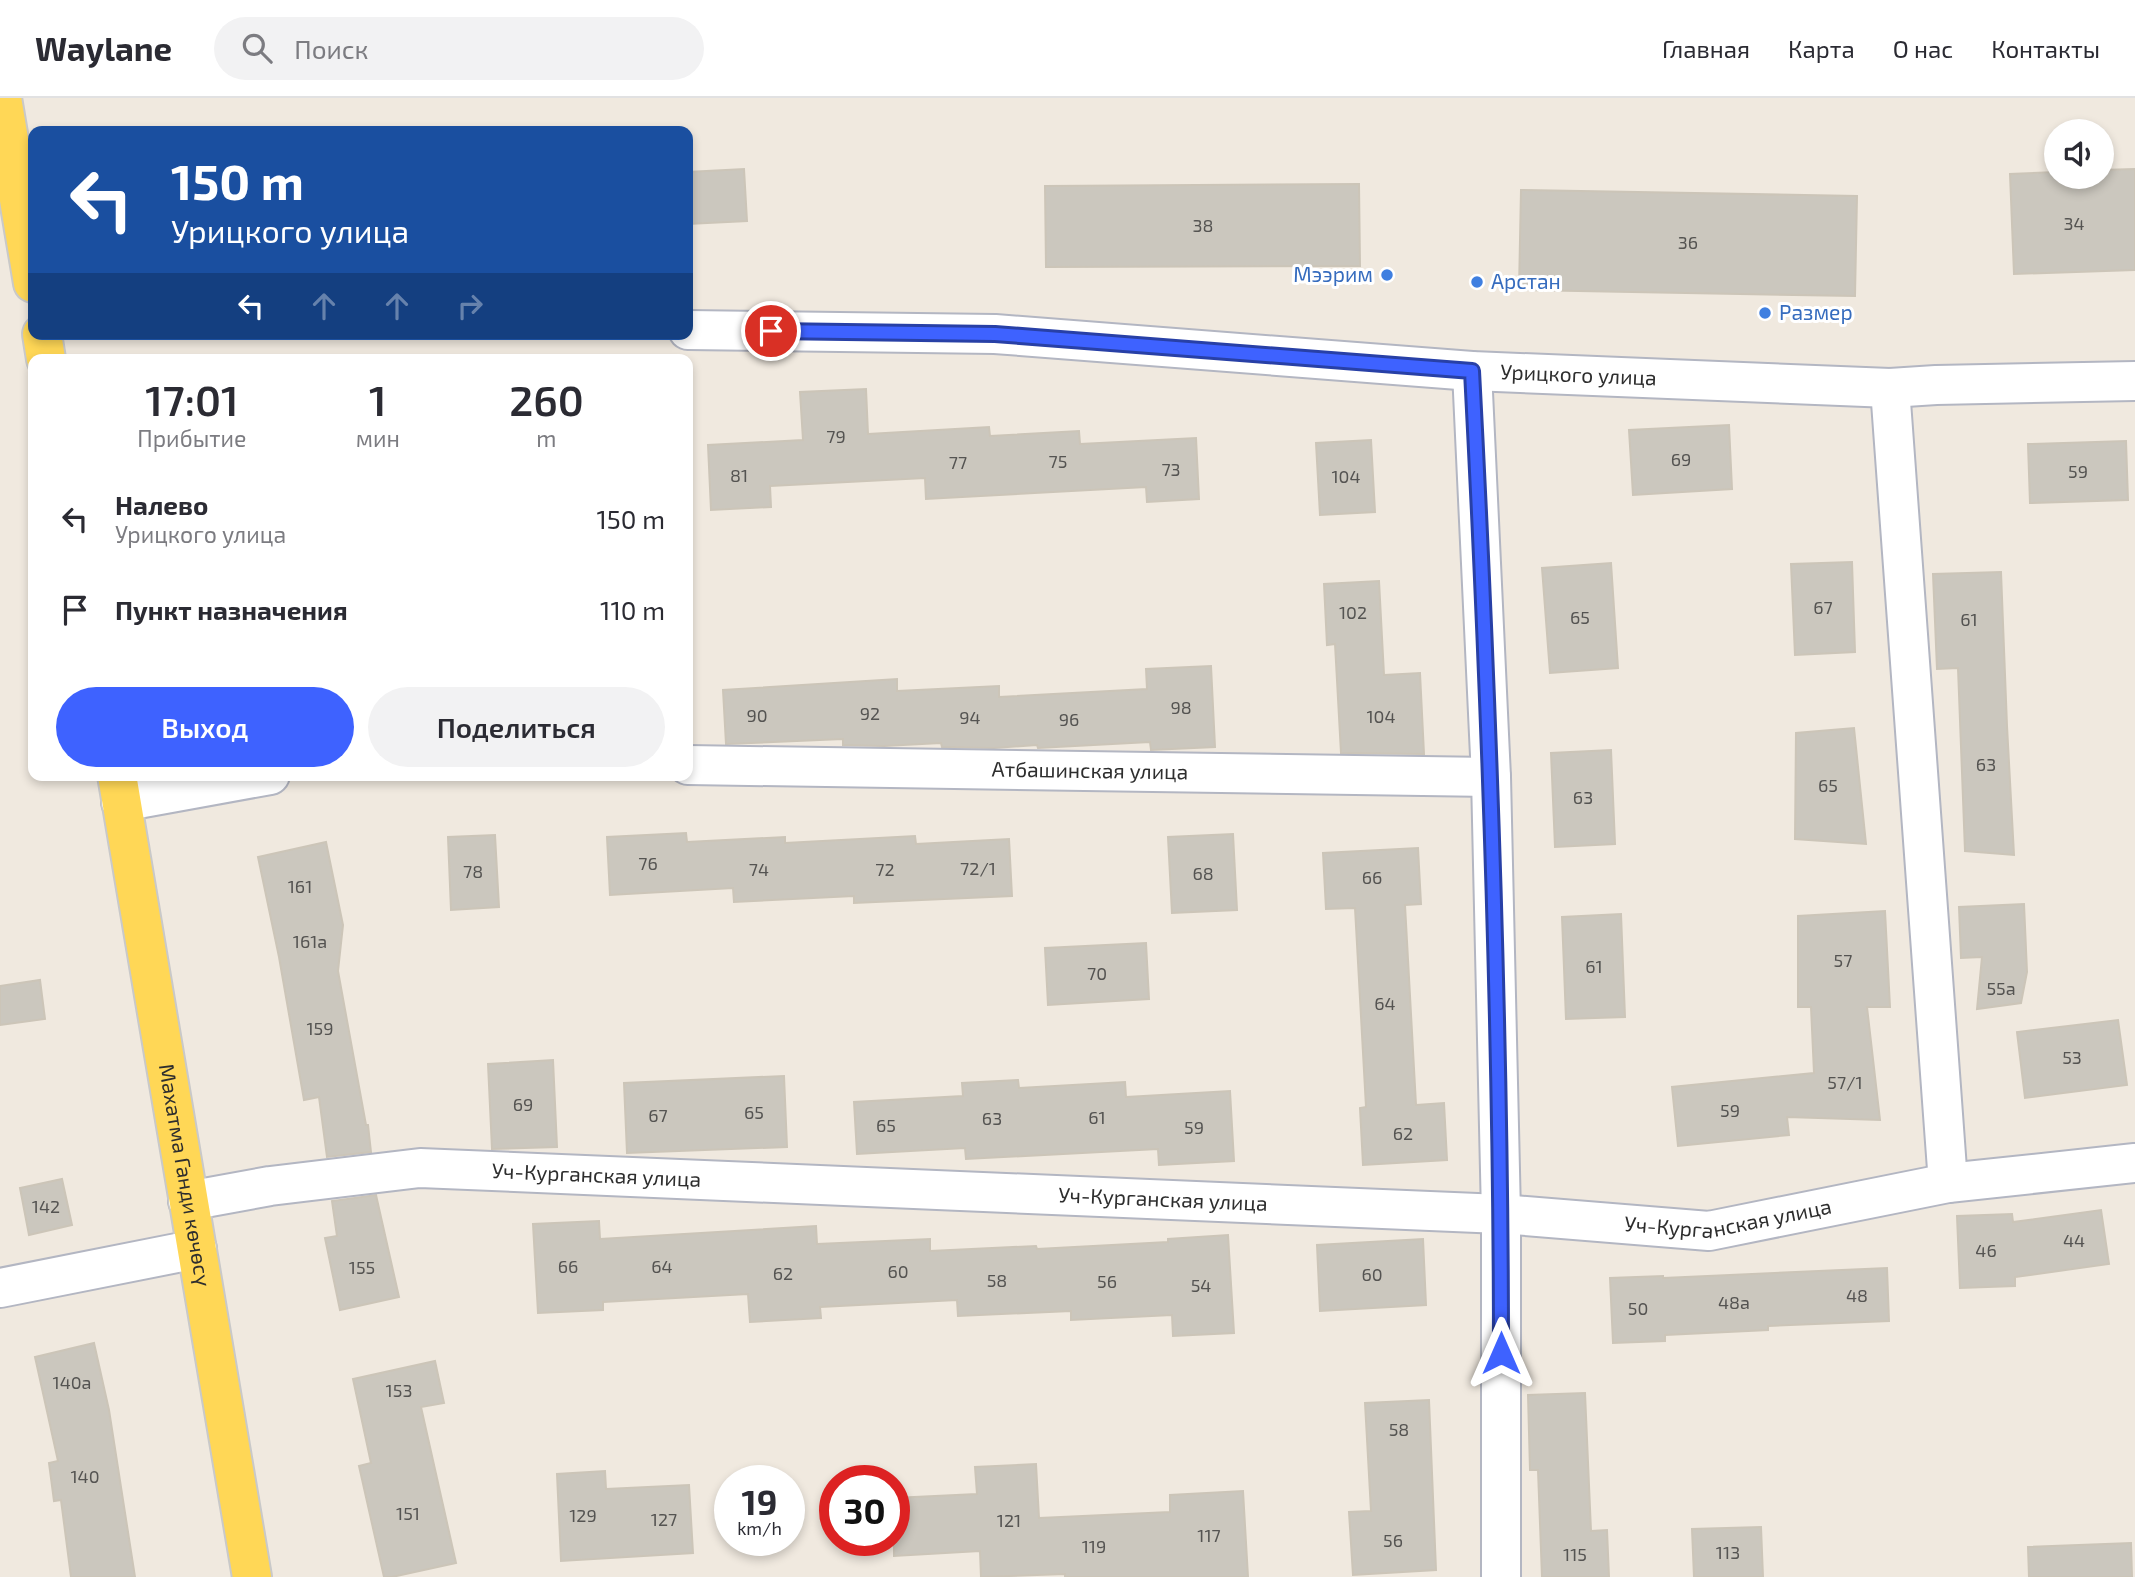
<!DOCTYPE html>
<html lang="ru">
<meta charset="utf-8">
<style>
body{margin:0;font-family:"Exo 2",sans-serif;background:#f2f2f3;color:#2b2b33;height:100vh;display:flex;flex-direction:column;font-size:26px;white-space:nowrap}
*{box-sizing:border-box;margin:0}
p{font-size:23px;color:#7c7c81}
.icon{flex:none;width:38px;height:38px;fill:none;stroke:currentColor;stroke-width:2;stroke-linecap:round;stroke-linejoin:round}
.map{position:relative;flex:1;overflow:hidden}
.drawer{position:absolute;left:28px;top:256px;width:665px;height:427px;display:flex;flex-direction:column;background:#fff;border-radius:14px;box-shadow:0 4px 10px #0003}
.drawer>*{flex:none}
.banner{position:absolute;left:28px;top:28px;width:665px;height:214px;border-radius:14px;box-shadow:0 4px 10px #0003;background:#1a4fa0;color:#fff;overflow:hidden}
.tools{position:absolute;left:2044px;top:21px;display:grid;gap:14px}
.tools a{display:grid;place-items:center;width:70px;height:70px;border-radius:50%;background:#fff;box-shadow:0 4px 10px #0003;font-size:35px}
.speed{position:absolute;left:714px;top:1367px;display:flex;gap:14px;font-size:35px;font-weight:700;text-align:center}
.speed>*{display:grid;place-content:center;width:91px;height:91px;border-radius:50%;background:#fff;box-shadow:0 4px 10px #0003;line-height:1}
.speed small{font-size:18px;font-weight:400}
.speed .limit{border:10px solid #d22;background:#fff;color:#111}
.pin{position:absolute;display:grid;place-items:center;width:60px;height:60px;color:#fff;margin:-30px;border:4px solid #fff;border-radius:50%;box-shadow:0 2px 7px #0007}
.me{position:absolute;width:77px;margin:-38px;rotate:0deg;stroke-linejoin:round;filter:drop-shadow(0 0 5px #0008)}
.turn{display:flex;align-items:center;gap:24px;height:147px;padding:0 28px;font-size:32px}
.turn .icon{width:91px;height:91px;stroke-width:2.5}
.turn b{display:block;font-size:49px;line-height:60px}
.lanes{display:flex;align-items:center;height:66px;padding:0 28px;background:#0003;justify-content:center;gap:35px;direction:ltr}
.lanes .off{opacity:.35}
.eta{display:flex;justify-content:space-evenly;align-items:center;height:119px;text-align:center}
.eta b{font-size:42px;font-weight:600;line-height:49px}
.action{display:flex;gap:14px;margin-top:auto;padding:14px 28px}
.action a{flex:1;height:80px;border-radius:42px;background:#3e62ff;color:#fff;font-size:28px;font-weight:600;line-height:80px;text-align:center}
.action a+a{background:#f2f2f3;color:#2b2b33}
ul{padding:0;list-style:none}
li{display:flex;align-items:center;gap:21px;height:91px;padding:0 28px}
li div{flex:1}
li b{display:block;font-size:26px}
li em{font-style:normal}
header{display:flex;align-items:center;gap:42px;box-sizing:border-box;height:98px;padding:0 35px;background:#fff;border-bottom:2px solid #e1e1e2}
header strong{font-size:33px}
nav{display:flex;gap:38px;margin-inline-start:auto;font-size:24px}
.search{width:490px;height:63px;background:#f2f2f3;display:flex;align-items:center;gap:18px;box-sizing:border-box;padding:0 24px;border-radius:38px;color:#7c7c81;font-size:26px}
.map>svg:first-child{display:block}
</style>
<header>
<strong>Waylane</strong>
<div class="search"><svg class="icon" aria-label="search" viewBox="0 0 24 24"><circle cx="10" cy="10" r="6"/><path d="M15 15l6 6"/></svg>Поиск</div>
<nav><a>Главная</a><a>Карта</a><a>О нас</a><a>Контакты</a></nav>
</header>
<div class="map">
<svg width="2135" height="1479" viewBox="0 0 2135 1479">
<rect width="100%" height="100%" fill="#f0e9df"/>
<!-- building -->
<g fill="#cbc7be" stroke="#ccc5b8" stroke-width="2">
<polygon points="744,71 747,123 688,126 688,74"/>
<polygon points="2135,71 2135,172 2014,176 2010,76 2056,74 2056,79 2102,79 2102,72"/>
<polygon points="1359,86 1360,168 1046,169 1045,88"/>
<polygon points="1521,92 1857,98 1855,198 1519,192"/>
<polygon points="866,291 868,336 989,329 990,338 1079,333 1080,346 1196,340 1199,401 1147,404 1146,389 926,401 925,380 770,388 771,409 711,412 708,347 803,342 800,294"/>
<polygon points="1729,327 1732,391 1633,397 1629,332"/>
<polygon points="1371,342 1375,414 1320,417 1316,345"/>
<polygon points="2126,343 2128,402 2030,405 2028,346"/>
<polygon points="1852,464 1855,554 1795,557 1791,466"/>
<polygon points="1611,465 1618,570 1550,575 1542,470"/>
<polygon points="2001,474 2007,628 2014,757 1965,753 1958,570 1937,571 1933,476"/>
<polygon points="1379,483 1384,577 1420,575 1424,656 1341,655 1335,546 1327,547 1324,486"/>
<polygon points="1211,568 1215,649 1151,652 1150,644 1038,650 1037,647 994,650 942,649 941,645 884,648 843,647 843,641 726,646 723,592 897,581 897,593 999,588 999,599 1147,591 1146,571"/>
<polygon points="1854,630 1866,746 1795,741 1796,635"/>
<polygon points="1611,652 1615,746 1555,749 1551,655"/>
<polygon points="686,735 687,744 785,739 785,745 915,738 916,746 1009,741 1012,798 854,805 854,798 734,804 733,790 610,797 607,739"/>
<polygon points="1233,736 1237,812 1172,815 1168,739"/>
<polygon points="495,737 499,809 451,812 448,739"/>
<polygon points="326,744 343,827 338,873 366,1027 368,1027 371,1054 327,1059 319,999 304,1002 279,859 258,759"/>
<polygon points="1418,750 1421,806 1405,807 1416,1007 1444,1005 1447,1062 1363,1067 1360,1010 1366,1009 1355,810 1326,811 1323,755"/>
<polygon points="2024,806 2027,874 2021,905 1977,911 1982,859 1961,860 1959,809"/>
<polygon points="1885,813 1890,909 1867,909 1880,1022 1787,1019 1789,1037 1678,1048 1672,989 1814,975 1811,909 1798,909 1798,818"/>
<polygon points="1621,816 1625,919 1566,921 1562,819"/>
<polygon points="1146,845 1149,901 1048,907 1045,850"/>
<polygon points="40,882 45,921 0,927 0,888"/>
<polygon points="2118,922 2127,987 2025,1000 2017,934"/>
<polygon points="553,962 557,1049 492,1051 488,966"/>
<polygon points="784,978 787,1049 627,1055 624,985"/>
<polygon points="1018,982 1019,990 1125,984 1126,999 1230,993 1234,1063 1159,1067 1158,1051 966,1061 965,1050 857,1056 854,1004 963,998 962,985"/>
<polygon points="62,1081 72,1127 29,1137 20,1090"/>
<polygon points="376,1097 399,1199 340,1212 325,1140 337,1138 332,1103"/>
<polygon points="2101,1112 2109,1166 2015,1179 2015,1188 1960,1190 1957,1118 2012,1116 2013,1124"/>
<polygon points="599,1123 600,1141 816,1128 817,1146 930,1141 930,1153 1036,1148 1037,1151 1168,1144 1168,1141 1228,1137 1234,1235 1173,1238 1172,1217 1071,1222 1071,1213 958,1218 957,1202 820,1209 821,1220 750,1224 748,1196 603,1204 603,1212 538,1215 533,1126"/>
<polygon points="1423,1141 1426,1207 1320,1213 1317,1147"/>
<polygon points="1887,1170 1889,1223 1768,1228 1768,1232 1665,1237 1665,1243 1613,1245 1610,1180 1663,1178 1663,1180"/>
<polygon points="94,1245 109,1312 135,1479 71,1479 61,1402 54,1403 49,1365 58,1363 35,1259"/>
<polygon points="435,1263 444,1305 421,1309 456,1465 392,1479 384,1479 359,1368 371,1365 353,1281"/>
<polygon points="1585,1295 1591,1433 1607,1432 1609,1479 1542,1479 1538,1372 1530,1372 1528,1297"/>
<polygon points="1429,1302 1436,1472 1353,1477 1349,1414 1371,1413 1365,1305"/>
<polygon points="1036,1366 1039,1420 1170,1414 1170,1397 1243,1393 1248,1479 1065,1479 1065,1476 981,1479 980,1453 894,1458 894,1400 977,1396 975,1369"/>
<polygon points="605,1373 606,1391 689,1387 693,1455 561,1463 557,1376"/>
<polygon points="1761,1429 1763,1479 1694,1479 1692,1431"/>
<polygon points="2131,1445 2132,1479 2029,1479 2028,1449"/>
</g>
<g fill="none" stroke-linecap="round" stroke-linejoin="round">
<!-- minor casing -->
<g stroke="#b3b6c2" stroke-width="42">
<g id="minor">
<path id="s1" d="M688,232L995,236L1472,273L1890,290L1936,287L2135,283"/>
<polyline points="1472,273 1491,679 1501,1116 1501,1479"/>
<polyline points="1890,290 1948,1085"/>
<path id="s2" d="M688,667L1491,679"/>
<polyline points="121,704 270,677"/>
<path id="s3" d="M188,1103L270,1088L420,1070L1501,1116L1709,1133L1948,1085L2135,1065"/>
<polyline points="0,1190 197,1151"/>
</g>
</g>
<!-- primary casing -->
<g stroke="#c9c9c9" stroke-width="42">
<g id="primary">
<polyline points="2,0 33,185"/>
<polyline points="42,236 46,261"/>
<path id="s4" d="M117,677L252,1479"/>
</g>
</g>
<!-- minor -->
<use href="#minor" stroke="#fff" stroke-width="38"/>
<!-- primary -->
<use href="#primary" stroke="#ffd756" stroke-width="38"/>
</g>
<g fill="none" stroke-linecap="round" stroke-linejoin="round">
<!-- route casing -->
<g stroke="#2840a6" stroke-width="18">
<path id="route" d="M771,233L995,236L1472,273C1489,600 1501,928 1501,1255"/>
</g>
<!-- route -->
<use href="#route" stroke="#3e62ff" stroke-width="12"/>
</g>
<!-- markers -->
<g fill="#3f7fe0" stroke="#fff" stroke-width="2.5">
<circle cx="1387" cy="177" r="7"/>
<circle cx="1477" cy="184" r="7"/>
<circle cx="1765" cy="215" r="7"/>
</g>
<g text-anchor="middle" stroke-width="6" stroke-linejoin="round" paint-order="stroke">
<!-- number labels -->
<g font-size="18" fill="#555452">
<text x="2074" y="132">34</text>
<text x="1203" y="134">38</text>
<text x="1688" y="151">36</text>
<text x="836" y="345">79</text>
<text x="1681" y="368">69</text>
<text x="1058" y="370">75</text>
<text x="958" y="371">77</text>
<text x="1171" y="378">73</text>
<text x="2078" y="380">59</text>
<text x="739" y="384">81</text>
<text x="1346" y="385">104</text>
<text x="1823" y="516">67</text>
<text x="1353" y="521">102</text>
<text x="1580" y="526">65</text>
<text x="1969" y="528">61</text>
<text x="1181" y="616">98</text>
<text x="870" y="622">92</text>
<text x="757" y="624">90</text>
<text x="1381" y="625">104</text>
<text x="970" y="626">94</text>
<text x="1069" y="628">96</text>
<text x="1986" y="673">63</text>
<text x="1828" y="694">65</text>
<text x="1583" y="706">63</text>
<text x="648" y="772">76</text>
<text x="978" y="777">72/1</text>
<text x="759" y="778">74</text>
<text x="885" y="778">72</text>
<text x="473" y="780">78</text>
<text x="1203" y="782">68</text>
<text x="1372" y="786">66</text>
<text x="300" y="795">161</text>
<text x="310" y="850">161а</text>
<text x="1843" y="869">57</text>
<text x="1594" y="875">61</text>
<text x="1097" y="882">70</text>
<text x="2001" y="897">55а</text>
<text x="1385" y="912">64</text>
<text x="320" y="937">159</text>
<text x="2072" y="966">53</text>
<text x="1845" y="991">57/1</text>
<text x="523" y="1013">69</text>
<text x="1730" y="1019">59</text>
<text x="754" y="1021">65</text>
<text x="658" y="1024">67</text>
<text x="1097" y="1026">61</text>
<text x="992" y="1027">63</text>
<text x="886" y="1034">65</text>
<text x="1194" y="1036">59</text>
<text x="1403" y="1042">62</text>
<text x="46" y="1115">142</text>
<text x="2074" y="1149">44</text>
<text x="1986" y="1159">46</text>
<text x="568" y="1175">66</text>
<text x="662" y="1175">64</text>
<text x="362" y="1176">155</text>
<text x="898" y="1180">60</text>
<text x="783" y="1182">62</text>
<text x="1372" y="1183">60</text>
<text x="997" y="1189">58</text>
<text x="1107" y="1190">56</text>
<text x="1201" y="1194">54</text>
<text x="1857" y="1204">48</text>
<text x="1734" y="1211">48a</text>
<text x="1638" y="1217">50</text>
<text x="72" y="1291">140a</text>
<text x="399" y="1299">153</text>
<text x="1399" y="1338">58</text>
<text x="85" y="1385">140</text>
<text x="408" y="1422">151</text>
<text x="583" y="1424">129</text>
<text x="664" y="1428">127</text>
<text x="1009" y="1429">121</text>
<text x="1209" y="1444">117</text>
<text x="1393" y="1449">56</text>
<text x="1094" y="1455">119</text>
<text x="1728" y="1461">113</text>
<text x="1575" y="1463">115</text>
</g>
<!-- shop labels -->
<g font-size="21" fill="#366cbe" stroke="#fff" text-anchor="start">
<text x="1373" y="184" text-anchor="end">Мээрим</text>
<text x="1491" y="191">Арстан</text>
<text x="1779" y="222">Размер</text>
</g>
<!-- street labels -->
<g font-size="21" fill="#2e2e2e" stroke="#fff">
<text dy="7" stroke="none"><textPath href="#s1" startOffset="892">Урицкого улица</textPath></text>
<text dy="7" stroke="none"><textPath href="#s2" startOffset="402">Атбашинская улица</textPath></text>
<text dy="7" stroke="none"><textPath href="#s4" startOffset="406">Махатма Ганди көчөсү</textPath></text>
<text dy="7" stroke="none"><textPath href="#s3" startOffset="411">Уч-Курганская улица</textPath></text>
<text dy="7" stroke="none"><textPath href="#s3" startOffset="978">Уч-Курганская улица</textPath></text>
<text dy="7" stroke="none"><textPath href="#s3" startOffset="1545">Уч-Курганская улица</textPath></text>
</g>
</g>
</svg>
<div class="tools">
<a><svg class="icon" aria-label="sound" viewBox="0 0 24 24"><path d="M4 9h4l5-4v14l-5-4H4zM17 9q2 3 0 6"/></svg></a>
</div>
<div class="speed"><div>19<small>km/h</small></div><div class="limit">30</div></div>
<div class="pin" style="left:771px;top:233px;background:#d93025"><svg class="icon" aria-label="arrive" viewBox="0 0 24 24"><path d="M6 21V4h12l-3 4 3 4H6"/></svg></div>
<svg class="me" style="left:1501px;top:1255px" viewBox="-20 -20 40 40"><path d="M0-17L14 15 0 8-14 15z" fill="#3e62ff" stroke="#fff" stroke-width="4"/></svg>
<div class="banner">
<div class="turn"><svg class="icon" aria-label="left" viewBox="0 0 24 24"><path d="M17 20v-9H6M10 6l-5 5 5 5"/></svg><div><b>150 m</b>Урицкого улица</div></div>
<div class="lanes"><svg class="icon" aria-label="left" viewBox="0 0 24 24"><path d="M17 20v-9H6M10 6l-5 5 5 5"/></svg><svg class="icon off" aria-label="ahead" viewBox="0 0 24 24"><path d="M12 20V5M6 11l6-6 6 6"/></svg><svg class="icon off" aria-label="ahead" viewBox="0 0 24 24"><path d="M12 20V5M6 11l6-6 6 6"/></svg><svg class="icon off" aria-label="right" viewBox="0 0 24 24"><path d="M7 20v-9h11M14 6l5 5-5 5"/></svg></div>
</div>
<section class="drawer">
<div class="eta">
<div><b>17:01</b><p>Прибытие</p></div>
<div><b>1</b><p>мин</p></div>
<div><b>260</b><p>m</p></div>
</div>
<ul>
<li><svg class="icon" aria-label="left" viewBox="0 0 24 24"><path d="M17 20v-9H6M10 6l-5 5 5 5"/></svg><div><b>Налево</b><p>Урицкого улица</p></div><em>150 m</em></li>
<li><svg class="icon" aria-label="arrive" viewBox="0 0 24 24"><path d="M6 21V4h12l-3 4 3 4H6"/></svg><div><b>Пункт назначения</b></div><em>110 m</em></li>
</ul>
<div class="action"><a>Выход</a><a>Поделиться</a></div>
</section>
</div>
